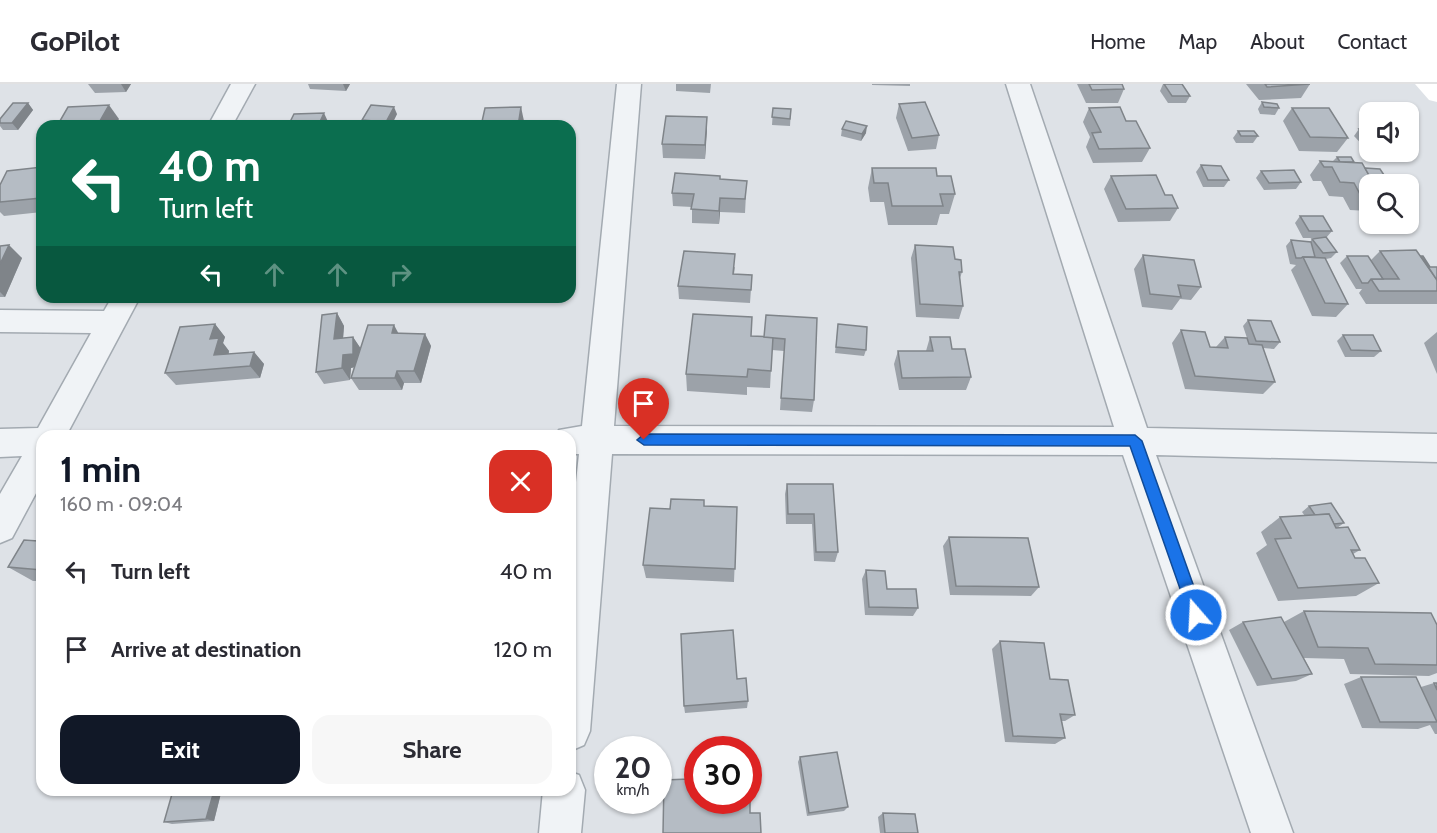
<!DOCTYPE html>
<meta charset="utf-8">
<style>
body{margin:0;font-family:Cabin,sans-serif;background:#f7f7f7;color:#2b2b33;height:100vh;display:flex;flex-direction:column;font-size:22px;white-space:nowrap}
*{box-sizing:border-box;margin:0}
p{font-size:20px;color:#7c7c81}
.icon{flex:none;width:33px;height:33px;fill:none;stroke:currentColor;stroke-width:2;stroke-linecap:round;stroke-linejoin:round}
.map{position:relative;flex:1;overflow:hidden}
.panel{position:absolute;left:36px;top:346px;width:540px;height:366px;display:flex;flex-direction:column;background:#fff;border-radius:18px;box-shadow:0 2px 4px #0004}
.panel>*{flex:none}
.top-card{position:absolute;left:36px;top:36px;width:540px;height:183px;border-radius:18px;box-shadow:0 2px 4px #0004;background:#0b6e4f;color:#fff;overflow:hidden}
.controls{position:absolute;left:1359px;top:18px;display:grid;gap:12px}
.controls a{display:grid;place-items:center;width:60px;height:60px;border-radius:12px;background:#fff;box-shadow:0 2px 4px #0004;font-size:30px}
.speed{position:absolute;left:594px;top:652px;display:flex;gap:12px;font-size:30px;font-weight:700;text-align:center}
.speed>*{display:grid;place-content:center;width:78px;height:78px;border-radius:50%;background:#fff;box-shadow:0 2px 4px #0004;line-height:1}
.speed small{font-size:15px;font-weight:400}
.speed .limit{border:9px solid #d22;background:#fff;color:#111}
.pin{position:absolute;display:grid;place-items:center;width:51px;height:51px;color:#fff;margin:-62px -26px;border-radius:50% 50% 50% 0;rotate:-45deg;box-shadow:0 0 6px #0007}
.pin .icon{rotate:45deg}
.me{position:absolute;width:66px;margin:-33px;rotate:341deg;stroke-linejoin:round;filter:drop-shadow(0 0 4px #0008)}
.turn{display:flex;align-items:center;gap:21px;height:126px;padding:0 24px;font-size:27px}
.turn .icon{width:78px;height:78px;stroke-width:2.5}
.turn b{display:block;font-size:42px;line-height:51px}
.lanes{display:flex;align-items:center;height:57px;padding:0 24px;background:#0003;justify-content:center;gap:30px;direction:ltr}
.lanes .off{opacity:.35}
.round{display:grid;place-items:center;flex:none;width:63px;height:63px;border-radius:18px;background:#f7f7f7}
.summary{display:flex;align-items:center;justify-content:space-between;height:102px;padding:0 24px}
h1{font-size:36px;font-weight:700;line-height:45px;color:#111827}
.button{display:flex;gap:12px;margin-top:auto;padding:12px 24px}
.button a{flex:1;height:69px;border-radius:18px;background:#111827;color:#fff;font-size:24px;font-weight:700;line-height:69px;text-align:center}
.button a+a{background:#f7f7f7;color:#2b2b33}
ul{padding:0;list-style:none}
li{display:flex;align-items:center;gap:18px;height:78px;padding:0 24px}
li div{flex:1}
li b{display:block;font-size:22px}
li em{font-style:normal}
header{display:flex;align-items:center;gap:36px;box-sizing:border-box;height:84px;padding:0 30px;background:#fff;border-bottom:2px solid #e1e1e2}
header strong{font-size:28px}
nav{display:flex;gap:33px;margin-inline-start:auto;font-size:21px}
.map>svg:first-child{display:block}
</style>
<header>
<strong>GoPilot</strong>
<nav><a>Home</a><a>Map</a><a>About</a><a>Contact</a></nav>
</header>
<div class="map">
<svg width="1437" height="749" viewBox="0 0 1437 749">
<rect width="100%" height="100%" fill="#dee2e7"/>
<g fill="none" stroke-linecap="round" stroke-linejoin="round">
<!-- street casing -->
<g stroke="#a3aab1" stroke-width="3">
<g id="street">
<polygon points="231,0 255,0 232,42 208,42"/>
<polygon points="617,0 641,0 614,342 1114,343 1006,0 1030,0 1147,344 1437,350 1437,378 1156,371 1293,749 1251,749 1123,371 612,370 590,647 584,661 570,667 570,454 579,370 570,370 570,352 555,352 559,346 582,342"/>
<polygon points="112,213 140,213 66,352 42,352 42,398 12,454 0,459 0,410 22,372 0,373 0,345 38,344 91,249 0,248 0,226 104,227"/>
<polygon points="570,688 579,691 585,706 581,749 539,749 543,706 570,706"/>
</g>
</g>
<!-- street -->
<use href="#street" fill="#f0f3f6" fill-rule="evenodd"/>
<!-- secondary -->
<polygon fill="#fff" fill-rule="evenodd" points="1415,0 1437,0 1437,18 1429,16"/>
</g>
<!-- wall -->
<g fill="#9ca2a9">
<polygon points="88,0 131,0 126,8 95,9"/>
<polygon points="308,0 350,0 346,7 310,5"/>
<polygon points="676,0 711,0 710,9 676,7"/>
<polygon points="872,0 910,0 910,2 872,1"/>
<polygon points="1077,0 1122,0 1124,5 1118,19 1086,19"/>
<polygon points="1163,0 1182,0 1190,12 1186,19 1168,19 1160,7"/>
<polygon points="1246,0 1310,0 1301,14 1259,16"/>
<polygon points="1262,18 1279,24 1275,31 1260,30 1258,25"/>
<polygon points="28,19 33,26 18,46 3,46 0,42 0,35"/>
<polygon points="899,20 939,51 936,65 908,67 896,34"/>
<polygon points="773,24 791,25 790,42 772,41"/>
<polygon points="1089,24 1126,37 1150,64 1142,78 1093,79 1086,63 1090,53 1083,38"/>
<polygon points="1292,24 1348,54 1337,68 1299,67 1283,37"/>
<polygon points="397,30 391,42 365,42 362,36"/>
<polygon points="707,33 705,75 663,74 662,60"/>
<polygon points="1370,43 1370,68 1380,68 1370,69 1354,52 1359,45"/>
<polygon points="842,45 866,49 861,57 841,52"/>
<polygon points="1238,47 1258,52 1253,59 1236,59 1233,54"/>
<polygon points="1337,73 1354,78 1365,84 1386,94 1380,100 1370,100 1369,127 1350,126 1343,113 1329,112 1321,97 1313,97 1310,91 1320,77 1333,77"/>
<polygon points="1201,81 1229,96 1224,103 1203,103 1196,88"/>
<polygon points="42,83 42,128 4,132 0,128 0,101"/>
<polygon points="872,84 937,92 955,110 949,130 940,130 937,141 888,141 884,118 870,118 868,104"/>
<polygon points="1261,87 1301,98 1296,105 1264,106 1256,94"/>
<polygon points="1111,92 1165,111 1178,124 1170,137 1118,138 1104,105"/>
<polygon points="720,95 746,110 745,129 720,128 719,140 692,139 692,123 673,122 672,109"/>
<polygon points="1300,132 1332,147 1326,154 1337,168 1331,174 1326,175 1348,220 1336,233 1312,232 1291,186 1296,181 1290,180 1286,162 1291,156 1310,158 1312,155 1322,154 1303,154 1295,139"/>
<polygon points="915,161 955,175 962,188 960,194 963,222 959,235 916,233 911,174"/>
<polygon points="0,162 22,174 5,213 0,213"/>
<polygon points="1380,167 1421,172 1430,183 1437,183 1437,220 1366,220 1359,209 1362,205 1356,205 1340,179 1347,172 1371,176"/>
<polygon points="1143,171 1201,203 1191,216 1180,215 1172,226 1142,223 1134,185"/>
<polygon points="735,183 734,190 752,191 750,219 679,215 678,202"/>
<polygon points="434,213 462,213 462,215"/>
<polygon points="337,229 344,242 343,254 353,253 361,265 399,249 425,250 431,262 421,299 404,299 402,306 359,306 351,294 354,283 351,284 350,296 324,300 316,288"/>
<polygon points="817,234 814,316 812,328 780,326 784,267 772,266 770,304 747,303 747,311 687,307 686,290 751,252 764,253"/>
<polygon points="1248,236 1280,258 1274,265 1263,264 1275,298 1263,310 1185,305 1172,259 1181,246 1210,263 1216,263 1225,253 1249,260 1243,242"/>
<polygon points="215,240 225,253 223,259 229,267 229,270 254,268 264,280 260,294 176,301 165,289"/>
<polygon points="838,240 866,266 864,272 835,269"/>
<polygon points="1437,248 1437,290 1424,259"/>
<polygon points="1343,251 1381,267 1374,273 1345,273 1337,257"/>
<polygon points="930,253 952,265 971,293 966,306 899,306 894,280 898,267 926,267"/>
<polygon points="787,400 833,400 838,468 835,478 814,477 812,440 786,440 785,410"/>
<polygon points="704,416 704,422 737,423 734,498 646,494 643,481 670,425"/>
<polygon points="1309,422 1344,439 1337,444 1360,466 1353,470 1355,474 1379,499 1356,512 1278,517 1256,469 1267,461 1261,448 1280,433 1305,432 1302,428"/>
<polygon points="42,450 42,497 33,497 8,483 38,457"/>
<polygon points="949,453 1039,503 1031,512 950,511 943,462"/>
<polygon points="866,486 887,505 918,524 913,532 865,531 862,495"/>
<polygon points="1304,527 1437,541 1437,589 1429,592 1350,590 1344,575 1304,574 1312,590 1296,597 1257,602 1229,546 1243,538 1284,538"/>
<polygon points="1000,557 1050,595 1075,631 1065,637 1062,637 1065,654 1055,660 1005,658 992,565"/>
<polygon points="1361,593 1421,603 1434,599 1437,599 1437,650 1435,650 1430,641 1418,645 1362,644 1344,600"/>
<polygon points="737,595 748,617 747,624 685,629 684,622"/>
<polygon points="800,673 848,723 844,727 807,732 798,678"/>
<polygon points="221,709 214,737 172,740 164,738"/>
<polygon points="883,729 918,749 880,749 878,733"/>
</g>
<!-- shaded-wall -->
<g fill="#7f8489">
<polygon points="121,0 131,0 126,8"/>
<polygon points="343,0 350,0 346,7"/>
<polygon points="28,19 33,26 18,46 12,39"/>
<polygon points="109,21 119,35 115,42 97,42"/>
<polygon points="394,23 397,30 391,42 388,42 386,38"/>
<polygon points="521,23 524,37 523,42 518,42"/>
<polygon points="324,29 330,42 318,42"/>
<polygon points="707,33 707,46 705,75 705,61"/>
<polygon points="867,42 866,49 861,57 862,50"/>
<polygon points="720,114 720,128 719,140 719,127"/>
<polygon points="9,161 22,174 5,213 0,208 0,180"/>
<polygon points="337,229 344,242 342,268 334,255"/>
<polygon points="215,240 225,253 223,259 229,267 225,283 214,271 210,255"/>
<polygon points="394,241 401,254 392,249"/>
<polygon points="425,250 431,262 421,299 414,287"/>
<polygon points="353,253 361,265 360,282 351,284 350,296 342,284 343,271"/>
<polygon points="254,268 264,280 260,294 250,282"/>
<polygon points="397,287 404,299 402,306 395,294"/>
<polygon points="214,707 221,709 214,737 206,735"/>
</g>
<!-- building -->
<g fill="#b5bcc4" stroke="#7f8489" stroke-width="1.5">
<polygon points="1089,0 1122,0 1124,5 1092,6"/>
<polygon points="1164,0 1182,0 1190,12 1172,12"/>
<polygon points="1265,0 1310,0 1267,3"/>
<polygon points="925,18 939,51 912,54 899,20"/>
<polygon points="1262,18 1277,20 1279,24 1264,23"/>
<polygon points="13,19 28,19 12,39 0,39 0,35"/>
<polygon points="109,21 97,42 57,42 68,23"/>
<polygon points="371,21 394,23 386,38 362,36"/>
<polygon points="521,23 518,42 481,42 485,24"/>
<polygon points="1120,23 1126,37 1136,37 1150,64 1099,65 1092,49 1101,48 1089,24"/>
<polygon points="773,24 791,25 790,35 772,33"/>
<polygon points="1292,24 1329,24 1348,54 1310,53"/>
<polygon points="324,29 318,42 288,42 294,30"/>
<polygon points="666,32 707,33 705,61 662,60"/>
<polygon points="846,37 867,42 862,50 842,45"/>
<polygon points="1370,43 1370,56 1359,45"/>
<polygon points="1238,47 1254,47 1258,52 1241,52"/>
<polygon points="1337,73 1351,73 1354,78 1340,78"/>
<polygon points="1320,77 1362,79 1374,100 1370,100 1370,112 1361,112 1354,99 1340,98 1332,83 1324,83"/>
<polygon points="1201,81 1221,82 1229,96 1208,96"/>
<polygon points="42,83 41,114 0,118 0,101 7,87"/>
<polygon points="872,84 936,84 937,92 951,92 955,110 940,110 943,122 892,122 888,99 874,99"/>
<polygon points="1365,84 1380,85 1386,94 1370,93"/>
<polygon points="1294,86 1301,98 1269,99 1261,87"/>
<polygon points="675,89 720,92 720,95 747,97 745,115 720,114 719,127 691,125 694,110 672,109"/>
<polygon points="1156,91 1165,111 1172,111 1178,124 1126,125 1111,92"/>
<polygon points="1300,132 1323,132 1332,147 1309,147"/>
<polygon points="1326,153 1337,168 1323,169 1312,155"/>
<polygon points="1291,156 1311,158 1315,173 1303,173 1301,174 1296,174"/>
<polygon points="9,161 0,180 0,162"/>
<polygon points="915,161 953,163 955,175 961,176 962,188 959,188 963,222 920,220"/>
<polygon points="1416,166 1437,196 1437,207 1379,207 1371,195 1399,195 1380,167"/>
<polygon points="684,167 735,170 733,190 752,191 751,206 678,202"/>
<polygon points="1143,171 1194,176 1201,203 1178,201 1181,213 1150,210"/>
<polygon points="1347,172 1368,172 1383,195 1371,195 1368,199 1362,199"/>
<polygon points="1421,172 1423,172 1430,183 1437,183 1437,196"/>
<polygon points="1303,173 1325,174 1348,220 1325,219"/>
<polygon points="337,229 334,255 353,253 353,270 343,271 342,284 316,288 322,231"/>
<polygon points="693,230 752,233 751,252 773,253 771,287 748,285 747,293 686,290"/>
<polygon points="766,231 817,234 814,316 781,314 785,255 764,253"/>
<polygon points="1248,236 1271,237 1280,258 1256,257"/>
<polygon points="215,240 210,255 219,254 214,271 254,268 250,282 165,289 180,243"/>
<polygon points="838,240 867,243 866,266 836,263"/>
<polygon points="368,241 394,241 392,249 425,250 414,287 397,287 395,294 351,294"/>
<polygon points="1181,246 1205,248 1210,263 1228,264 1225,253 1247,254 1249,260 1262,261 1275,298 1195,292"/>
<polygon points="1343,251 1373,251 1381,267 1351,266"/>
<polygon points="930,253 950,253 952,265 965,265 971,293 902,294 898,267 933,267"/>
<polygon points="787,400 833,400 838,468 816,468 814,430 788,430"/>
<polygon points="671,415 704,416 704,422 737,423 735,485 643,481 650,424 670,425"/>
<polygon points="1331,419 1344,439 1334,440 1329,430 1315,431 1309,422"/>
<polygon points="1329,430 1336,444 1348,443 1360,466 1351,466 1355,474 1365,474 1379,499 1298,504 1275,455 1291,454 1280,433"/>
<polygon points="42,450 42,486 8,483 24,456 38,457"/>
<polygon points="949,453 1028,454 1039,503 956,502"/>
<polygon points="866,486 885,487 887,505 916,505 918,524 869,523"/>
<polygon points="1304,527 1431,529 1437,541 1437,581 1375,580 1368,564 1318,563"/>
<polygon points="1281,533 1312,590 1272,595 1243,538"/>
<polygon points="733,546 737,595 746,594 748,617 684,622 681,550"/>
<polygon points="1000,557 1044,559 1050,595 1068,596 1075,631 1060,630 1065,654 1013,652"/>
<polygon points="1361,593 1416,593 1437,638 1380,638"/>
<polygon points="1434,599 1437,599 1437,606"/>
<polygon points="837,668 848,723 809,729 800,673"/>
<polygon points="698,682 698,717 748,717 748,700 750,700 750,729 760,729 761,749 663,749 664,696 689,695 689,683"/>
<polygon points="214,707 206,735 164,738 172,710"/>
<polygon points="883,729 915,730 918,749 885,749"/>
</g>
<!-- route -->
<polygon fill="#1a73e8" stroke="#114b97" stroke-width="1.5" points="644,350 1135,351 1142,357 1204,531 1201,536 1196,538 1191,536 1130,362 644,361 637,356"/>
</svg>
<div class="controls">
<a><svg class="icon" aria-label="sound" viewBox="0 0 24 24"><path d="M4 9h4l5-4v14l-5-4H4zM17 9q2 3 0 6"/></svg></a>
<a><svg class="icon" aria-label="search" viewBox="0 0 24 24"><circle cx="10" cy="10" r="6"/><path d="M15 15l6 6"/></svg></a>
</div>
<div class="speed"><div>20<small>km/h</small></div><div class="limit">30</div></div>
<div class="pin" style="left:644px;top:356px;background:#d93025"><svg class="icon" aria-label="arrive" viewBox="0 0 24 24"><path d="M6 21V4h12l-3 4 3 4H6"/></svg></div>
<svg class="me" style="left:1196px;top:531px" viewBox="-20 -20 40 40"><circle r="17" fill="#1a73e8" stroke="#fff" stroke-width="3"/><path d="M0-11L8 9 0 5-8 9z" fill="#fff"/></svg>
<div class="top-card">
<div class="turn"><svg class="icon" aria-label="left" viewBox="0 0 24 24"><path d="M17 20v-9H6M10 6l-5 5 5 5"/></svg><div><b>40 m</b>Turn left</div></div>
<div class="lanes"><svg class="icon" aria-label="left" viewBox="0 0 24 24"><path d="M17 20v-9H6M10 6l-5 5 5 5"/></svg><svg class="icon off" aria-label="ahead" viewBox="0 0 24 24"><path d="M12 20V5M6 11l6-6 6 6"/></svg><svg class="icon off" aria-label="ahead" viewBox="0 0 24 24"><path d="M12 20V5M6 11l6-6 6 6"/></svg><svg class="icon off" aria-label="right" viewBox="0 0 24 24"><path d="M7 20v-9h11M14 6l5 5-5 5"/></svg></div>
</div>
<section class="panel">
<div class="summary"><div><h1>1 min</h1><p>160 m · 09:04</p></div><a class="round" style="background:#d93025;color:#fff"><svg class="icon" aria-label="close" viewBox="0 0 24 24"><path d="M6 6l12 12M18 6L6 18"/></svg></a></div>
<ul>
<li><svg class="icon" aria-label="left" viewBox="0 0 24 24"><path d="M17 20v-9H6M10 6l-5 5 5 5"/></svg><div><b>Turn left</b></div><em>40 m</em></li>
<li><svg class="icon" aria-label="arrive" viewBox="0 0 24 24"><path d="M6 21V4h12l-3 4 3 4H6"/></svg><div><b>Arrive at destination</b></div><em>120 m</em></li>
</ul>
<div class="button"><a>Exit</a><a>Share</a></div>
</section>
</div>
